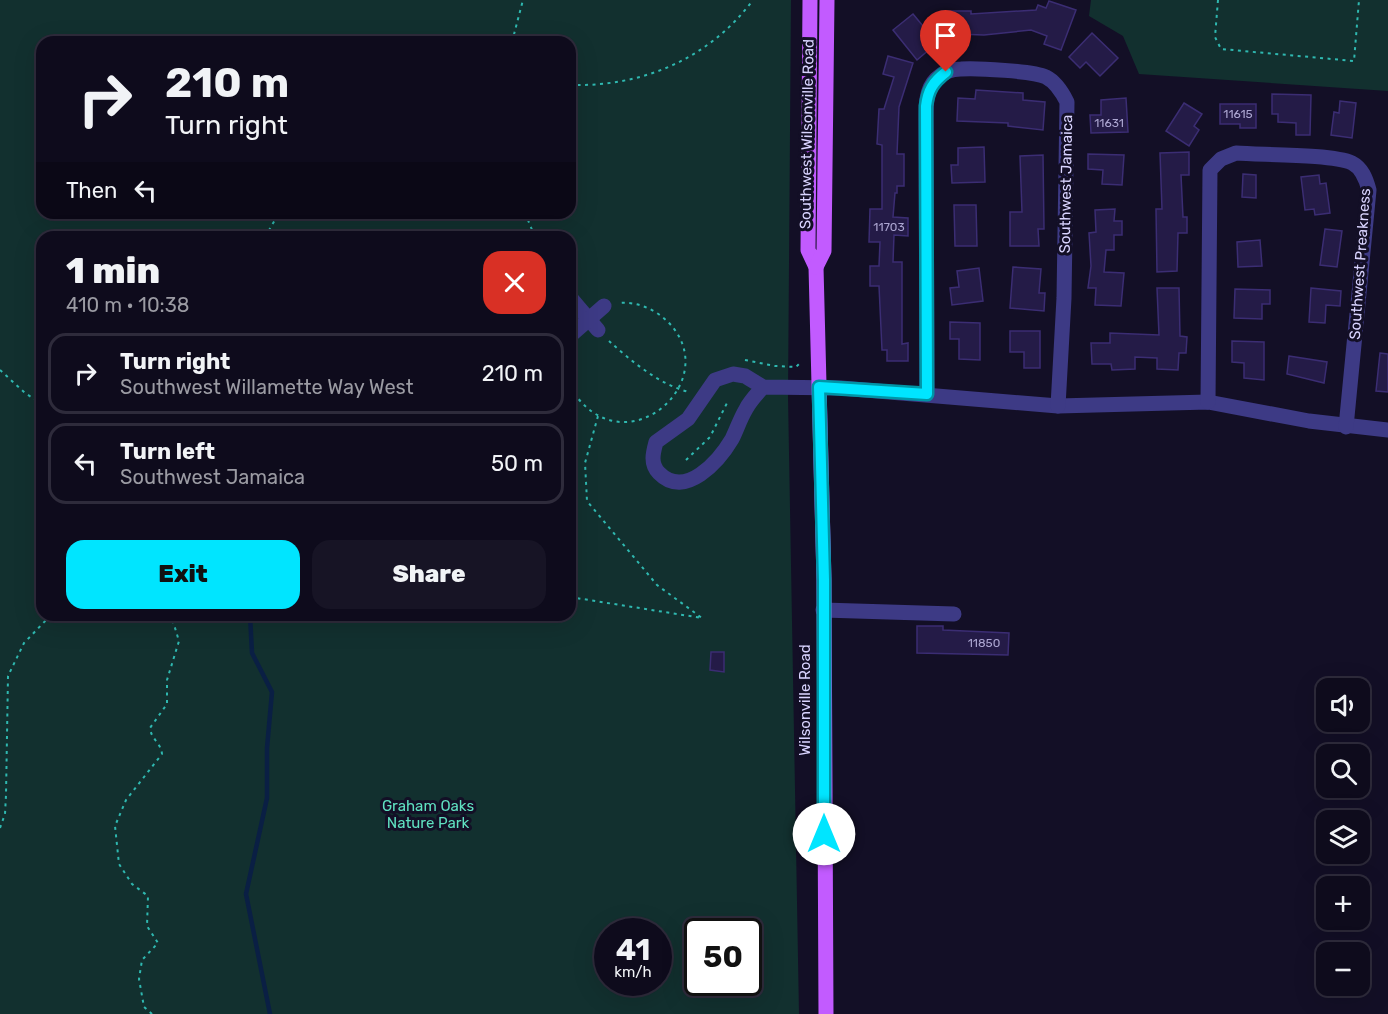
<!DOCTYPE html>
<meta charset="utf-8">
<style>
body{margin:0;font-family:Rubik,sans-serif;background:#171425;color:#f1f3f6;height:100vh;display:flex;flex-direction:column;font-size:22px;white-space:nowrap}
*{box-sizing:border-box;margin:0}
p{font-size:20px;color:#9b9ba3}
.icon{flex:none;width:33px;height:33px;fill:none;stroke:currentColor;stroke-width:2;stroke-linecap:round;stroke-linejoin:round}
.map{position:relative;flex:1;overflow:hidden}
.details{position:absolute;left:36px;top:231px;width:540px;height:390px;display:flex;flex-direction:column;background:#0e0b1c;border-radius:18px;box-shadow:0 6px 24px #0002,0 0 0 2px #2e2b3b}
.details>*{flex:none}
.banner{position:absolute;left:36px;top:36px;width:540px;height:183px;border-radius:18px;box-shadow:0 6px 24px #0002,0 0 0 2px #2e2b3b;background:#0e0b1c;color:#f1f3f6;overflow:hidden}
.controls{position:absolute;left:1316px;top:678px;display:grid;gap:12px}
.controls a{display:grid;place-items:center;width:54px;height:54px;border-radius:12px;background:#0e0b1c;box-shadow:0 6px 24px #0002,0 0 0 2px #2e2b3b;font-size:30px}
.speed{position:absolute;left:594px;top:918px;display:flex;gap:12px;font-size:30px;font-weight:700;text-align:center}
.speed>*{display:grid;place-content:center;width:78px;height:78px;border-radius:50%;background:#0e0b1c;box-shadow:0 6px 24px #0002,0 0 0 2px #2e2b3b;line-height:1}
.speed small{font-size:15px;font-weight:400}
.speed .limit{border:3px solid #111;border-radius:9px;background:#fff;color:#111}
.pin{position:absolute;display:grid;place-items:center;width:51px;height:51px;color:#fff;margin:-62px -26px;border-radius:50% 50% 50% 0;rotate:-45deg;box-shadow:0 0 6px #0007}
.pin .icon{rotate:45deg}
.me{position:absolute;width:66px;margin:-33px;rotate:0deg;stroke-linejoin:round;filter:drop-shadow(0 0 4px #0008)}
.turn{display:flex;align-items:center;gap:21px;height:126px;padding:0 30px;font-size:27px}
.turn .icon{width:78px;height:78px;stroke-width:2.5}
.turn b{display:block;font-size:42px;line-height:51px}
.then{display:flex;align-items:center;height:57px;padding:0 30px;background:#0003;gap:12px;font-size:22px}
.round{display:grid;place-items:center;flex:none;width:63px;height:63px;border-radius:18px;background:#171425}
.headline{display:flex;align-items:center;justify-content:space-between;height:102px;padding:0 30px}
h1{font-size:36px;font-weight:800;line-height:45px}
.primary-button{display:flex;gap:12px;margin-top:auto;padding:12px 30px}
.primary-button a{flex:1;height:69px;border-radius:18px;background:#00e5ff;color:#111;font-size:24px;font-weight:800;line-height:69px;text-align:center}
.primary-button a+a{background:#171425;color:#f1f3f6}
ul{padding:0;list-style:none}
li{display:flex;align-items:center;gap:18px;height:81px;margin:0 12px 9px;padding:0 18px;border:3px solid #2e2b3b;border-radius:18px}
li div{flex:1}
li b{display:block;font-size:22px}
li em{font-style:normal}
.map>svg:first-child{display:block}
</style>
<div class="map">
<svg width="1388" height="1014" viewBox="0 0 1388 1014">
<rect width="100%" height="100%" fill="#130f26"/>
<!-- green -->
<g fill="#12302f" fill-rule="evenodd">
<path d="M0,0H791L788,396L799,1014H0ZM42,42H570V213H42ZM42,237H570V615H42ZM608,932H658V982H608ZM698,932H748V982H698Z"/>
<polygon points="1091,0 1388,0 1388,91 1139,74 1123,36 1089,16"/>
</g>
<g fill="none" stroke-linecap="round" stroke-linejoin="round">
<!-- stream -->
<polyline stroke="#0a1f44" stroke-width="4.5" points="250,615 252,653 272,692 267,748 267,798 246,894 270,1014"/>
</g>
<!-- building -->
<g fill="#241b47" stroke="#3b2d73" stroke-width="1.5">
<polygon points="1049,1 1076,10 1061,50 1044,44 1047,36 1031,30 984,35 957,34 957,39 942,39 942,11 971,11 971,14 1036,10 1038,5 1046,8"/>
<polygon points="913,14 937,43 917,60 893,30"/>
<polygon points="1092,33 1118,58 1100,76 1086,62 1080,68 1069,57"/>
<polygon points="888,56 913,63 899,107 897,154 904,154 904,186 897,186 897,193 895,193 893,217 908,218 908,236 894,235 893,262 902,262 902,344 908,343 908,361 887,361 887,350 882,350 879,286 870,286 870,266 879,266 880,242 869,242 870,209 882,209 882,145 877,144 879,109 884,109 894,77 883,74"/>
<polygon points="976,90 1023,93 1023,100 1045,102 1043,130 1008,126 1008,123 957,121 958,98 975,99"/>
<polygon points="1272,94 1311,95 1310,135 1296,135 1296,123 1278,122 1278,114 1272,114"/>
<polygon points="1126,98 1128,132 1091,133 1090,115 1101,115 1101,100"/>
<polygon points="1340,101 1356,103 1352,138 1331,135 1334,112 1339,113"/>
<polygon points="1184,103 1202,114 1194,126 1199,130 1189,146 1166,131"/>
<polygon points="1220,104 1256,104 1256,128 1240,128 1240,124 1220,124"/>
<polygon points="984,147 985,182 952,183 951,165 958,165 958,148"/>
<polygon points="1189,152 1189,175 1181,175 1183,217 1187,217 1187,233 1178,233 1177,271 1157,272 1156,209 1162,209 1160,153"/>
<polygon points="1088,154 1124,155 1122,185 1102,184 1103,170 1088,169"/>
<polygon points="1043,155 1044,229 1038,229 1039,246 1010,246 1010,212 1022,212 1020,156"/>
<polygon points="1243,174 1256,175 1256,198 1242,197"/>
<polygon points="1319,175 1320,184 1326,183 1330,213 1315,215 1314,209 1305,210 1301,177"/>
<polygon points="954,205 976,205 977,246 955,246"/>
<polygon points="1115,209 1114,221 1122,221 1122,235 1114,235 1114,250 1106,250 1104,272 1124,273 1121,306 1095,305 1096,288 1088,288 1091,266 1089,233 1096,232 1095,210"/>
<polygon points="1325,229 1342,231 1337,267 1320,265"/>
<polygon points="1260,240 1262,266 1238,267 1237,242"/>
<polygon points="1013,267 1041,269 1039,293 1045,293 1044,311 1010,308"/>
<polygon points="979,268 983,301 952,305 950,288 959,287 957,271"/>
<polygon points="1157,288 1179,288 1180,336 1187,337 1186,353 1179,353 1178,370 1157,369 1157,358 1135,357 1135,369 1112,370 1111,364 1092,364 1091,343 1110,343 1110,333 1159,335"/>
<polygon points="1311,288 1341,291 1340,306 1326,305 1325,323 1309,322"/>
<polygon points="1235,289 1270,290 1270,304 1262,304 1262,319 1234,318"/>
<polygon points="950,322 980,323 980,360 959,359 959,339 950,339"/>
<polygon points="1010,331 1040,331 1040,368 1024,368 1024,352 1010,352"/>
<polygon points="1232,341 1264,342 1264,380 1244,378 1244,363 1232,362"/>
<polygon points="1380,353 1388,354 1388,392 1376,391"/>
<polygon points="1289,356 1327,362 1324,383 1287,374"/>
<polygon points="917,626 943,626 943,630 1009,633 1008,655 917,653"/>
<polygon points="711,652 724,652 724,672 710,670"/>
</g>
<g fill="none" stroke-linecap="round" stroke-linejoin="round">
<!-- path -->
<g stroke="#2fb8b0" stroke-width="2" stroke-dasharray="3 4.5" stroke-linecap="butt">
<polyline points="1218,0 1215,37 1221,49 1354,61 1359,0"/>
<polyline points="512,42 523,0"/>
<path d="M570,85C642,87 709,59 753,0"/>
<polyline points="525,213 535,237"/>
<polyline points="265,237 279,213"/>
<path d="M609,341C631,361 660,385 689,392"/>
<polyline points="745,360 775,366 796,367 800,363"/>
<polyline points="0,370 25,393 42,404"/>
<path d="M570,387C622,473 727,381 668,322C655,309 636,301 618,303"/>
<polyline points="686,460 710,437 728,401"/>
<polyline points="570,597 702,618 657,585 587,501 585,463 598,416"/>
<polyline points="0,828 5,814 6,795 8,676 24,643 51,615"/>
<path d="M152,1014L144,1007L139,979L142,960L158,943L147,926L148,896L132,884L119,864L115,826L126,800L162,754C161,743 151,739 150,728L167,704V680L179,641L171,615"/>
</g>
<!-- minor -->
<g stroke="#3d3a85" stroke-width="15">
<polyline points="570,297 598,330"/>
<polyline points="572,334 604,306"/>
<path d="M763,387C757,394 750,401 746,409C740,419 737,429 732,439C719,461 685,500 659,473C650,464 653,453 656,442L688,419L715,380L733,374L745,376L763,387L841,388L1058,406L1208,402L1309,421L1388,430"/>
<path d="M927,394L926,119C926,105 926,89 936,79C943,72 952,69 961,69C977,68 1033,71 1046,77C1056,82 1062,92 1067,102L1064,298L1058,406"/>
<path d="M1208,402L1210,170L1221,159L1236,153C1261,155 1333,154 1352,163C1362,168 1366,179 1369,190L1346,427"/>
<polyline points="823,610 954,614"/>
</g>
<!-- major -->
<g stroke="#c25bff" stroke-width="15">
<polyline points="810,0 808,250 816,267 824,580 826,1014"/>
<polyline points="816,267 824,251 827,0"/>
</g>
</g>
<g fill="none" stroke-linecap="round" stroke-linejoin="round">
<!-- route casing -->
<g stroke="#0095a6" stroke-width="15">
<path id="route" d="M824,834V580L819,387L927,394L926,106C928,90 933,82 946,72"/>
</g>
<!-- route -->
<use href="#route" stroke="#00e5ff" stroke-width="10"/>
</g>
<g text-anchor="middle" stroke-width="6" stroke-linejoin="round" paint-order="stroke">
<!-- number labels -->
<g font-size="12" fill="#aca6d1">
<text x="1238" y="118">11615</text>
<text x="1109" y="127">11631</text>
<text x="889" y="231">11703</text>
<text x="984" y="647">11850</text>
</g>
<!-- street labels -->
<g font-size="15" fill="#d9d4ff" stroke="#130f26">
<text transform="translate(807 134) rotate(-89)" y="5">Southwest Wilsonville Road</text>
<text transform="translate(1066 184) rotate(-89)" y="5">Southwest Jamaica</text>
<text transform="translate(1360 264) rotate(-86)" y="5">Southwest Preakness</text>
<text transform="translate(805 700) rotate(-90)" y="5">Wilsonville Road</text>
</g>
<!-- park labels -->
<g font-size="15" fill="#5fe0c0" stroke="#130f26">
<text x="428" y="811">Graham Oaks<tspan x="428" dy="17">Nature Park</tspan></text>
</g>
</g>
</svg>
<div class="controls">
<a><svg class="icon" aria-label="sound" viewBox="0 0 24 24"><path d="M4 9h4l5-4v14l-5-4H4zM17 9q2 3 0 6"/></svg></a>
<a><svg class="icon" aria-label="search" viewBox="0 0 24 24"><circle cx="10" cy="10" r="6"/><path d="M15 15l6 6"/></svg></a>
<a><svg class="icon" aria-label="layers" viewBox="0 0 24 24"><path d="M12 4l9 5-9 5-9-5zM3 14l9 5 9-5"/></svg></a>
<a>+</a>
<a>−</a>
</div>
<div class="speed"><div>41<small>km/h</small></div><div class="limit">50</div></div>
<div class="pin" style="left:946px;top:72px;background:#d93025"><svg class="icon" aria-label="arrive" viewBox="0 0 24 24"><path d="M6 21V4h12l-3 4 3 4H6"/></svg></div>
<svg class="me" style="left:824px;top:834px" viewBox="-20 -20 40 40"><circle r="19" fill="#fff"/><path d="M0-13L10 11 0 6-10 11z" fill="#00e5ff"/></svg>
<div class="banner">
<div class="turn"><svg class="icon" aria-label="right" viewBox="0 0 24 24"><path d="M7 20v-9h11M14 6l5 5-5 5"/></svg><div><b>210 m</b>Turn right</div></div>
<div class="then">Then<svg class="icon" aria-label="left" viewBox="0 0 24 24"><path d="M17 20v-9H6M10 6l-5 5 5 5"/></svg></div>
</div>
<section class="details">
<div class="headline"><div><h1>1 min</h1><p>410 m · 10:38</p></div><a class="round" style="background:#d93025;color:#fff"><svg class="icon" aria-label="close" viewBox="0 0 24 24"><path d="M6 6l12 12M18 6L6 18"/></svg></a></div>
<ul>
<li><svg class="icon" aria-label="right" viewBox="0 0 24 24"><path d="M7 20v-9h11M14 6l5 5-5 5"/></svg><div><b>Turn right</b><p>Southwest Willamette Way West</p></div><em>210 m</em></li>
<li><svg class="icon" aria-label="left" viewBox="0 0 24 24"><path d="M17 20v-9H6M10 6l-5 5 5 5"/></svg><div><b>Turn left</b><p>Southwest Jamaica</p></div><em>50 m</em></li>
</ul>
<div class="primary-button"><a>Exit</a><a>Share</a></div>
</section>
</div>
